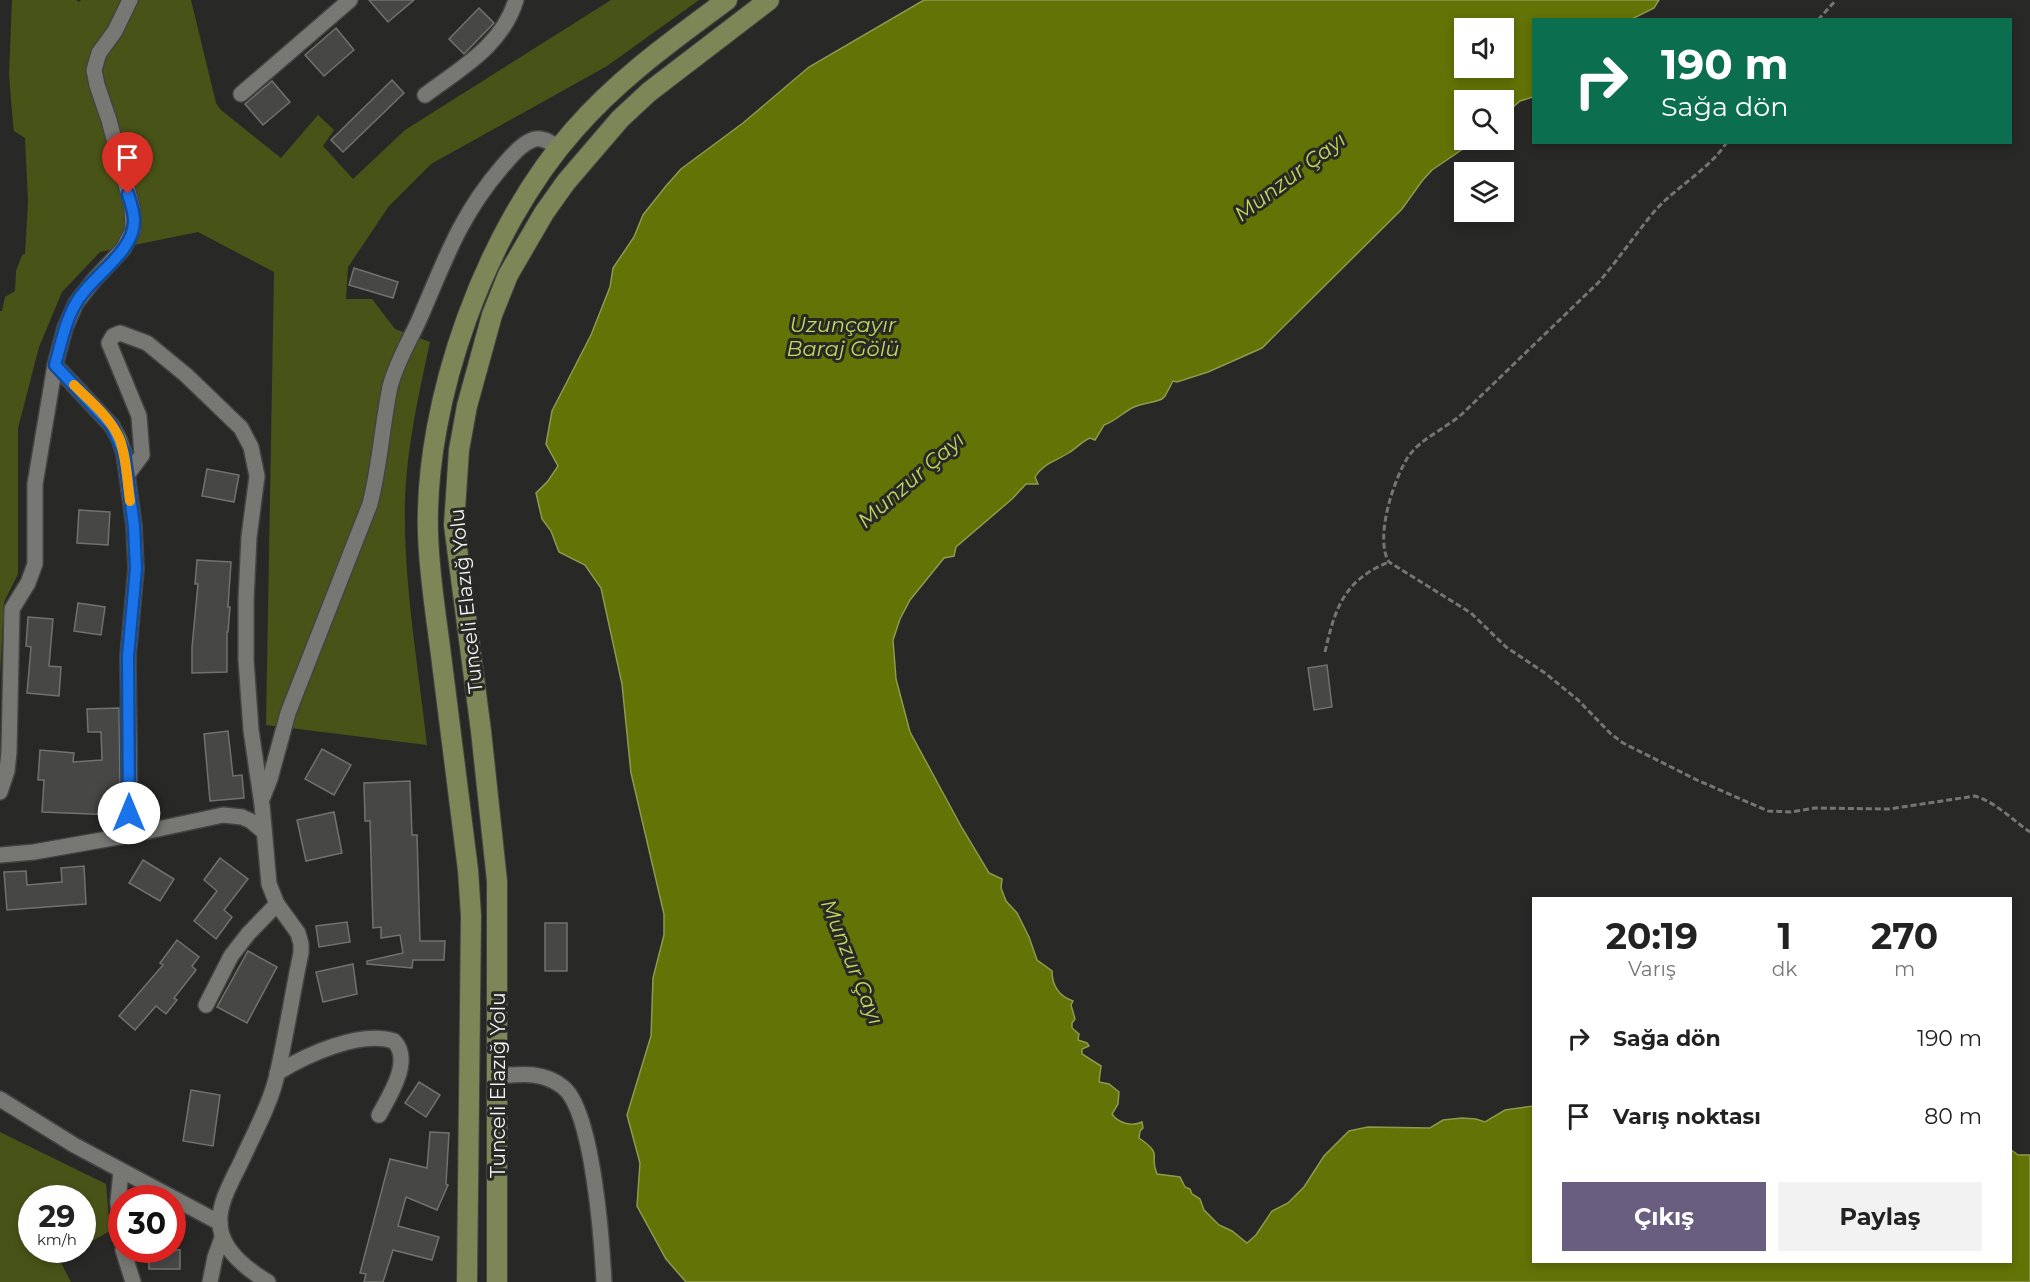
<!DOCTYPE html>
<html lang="tr">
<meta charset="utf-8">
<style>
body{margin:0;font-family:Montserrat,sans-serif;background:#f2f2f2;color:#222;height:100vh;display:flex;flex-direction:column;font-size:22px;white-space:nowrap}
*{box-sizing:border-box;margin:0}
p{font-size:20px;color:#767676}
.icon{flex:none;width:33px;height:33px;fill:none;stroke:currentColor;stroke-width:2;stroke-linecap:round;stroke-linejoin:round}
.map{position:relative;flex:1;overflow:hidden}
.drawer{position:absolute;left:1532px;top:897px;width:480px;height:366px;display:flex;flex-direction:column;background:#fff;border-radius:0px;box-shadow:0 3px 9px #0003}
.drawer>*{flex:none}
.guide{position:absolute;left:1532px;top:18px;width:480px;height:126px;border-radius:0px;box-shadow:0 3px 9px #0003;background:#0b6e4f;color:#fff;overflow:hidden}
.fabs{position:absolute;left:1454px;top:18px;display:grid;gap:12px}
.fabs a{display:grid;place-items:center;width:60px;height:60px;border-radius:0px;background:#fff;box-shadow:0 3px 9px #0003;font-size:30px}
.speed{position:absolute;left:18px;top:1185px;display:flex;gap:12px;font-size:30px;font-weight:700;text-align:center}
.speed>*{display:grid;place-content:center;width:78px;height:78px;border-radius:50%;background:#fff;box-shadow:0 3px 9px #0003;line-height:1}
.speed small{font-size:15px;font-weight:400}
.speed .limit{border:9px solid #d22;background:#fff;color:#111}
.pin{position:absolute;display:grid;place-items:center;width:51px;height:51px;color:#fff;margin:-62px -26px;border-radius:50% 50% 50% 0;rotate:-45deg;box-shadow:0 0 6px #0007}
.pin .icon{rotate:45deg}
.me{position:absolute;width:66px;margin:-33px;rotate:0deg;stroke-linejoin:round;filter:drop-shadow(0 0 4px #0008)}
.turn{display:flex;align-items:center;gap:21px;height:126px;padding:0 30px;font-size:27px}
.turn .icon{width:78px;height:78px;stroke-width:2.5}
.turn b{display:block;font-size:42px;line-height:51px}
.eta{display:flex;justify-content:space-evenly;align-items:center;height:102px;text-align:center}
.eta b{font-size:36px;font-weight:700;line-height:42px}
.primary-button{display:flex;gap:12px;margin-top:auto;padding:12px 30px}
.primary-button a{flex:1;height:69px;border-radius:0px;background:#6a5e80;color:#fff;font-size:24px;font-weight:700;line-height:69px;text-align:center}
.primary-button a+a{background:#f2f2f2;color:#222}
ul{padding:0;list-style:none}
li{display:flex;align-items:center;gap:18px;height:78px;padding:0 30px}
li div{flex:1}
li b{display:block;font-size:22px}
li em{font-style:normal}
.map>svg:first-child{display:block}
</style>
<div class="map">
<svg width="2030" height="1282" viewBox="0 0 2030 1282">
<rect width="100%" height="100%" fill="#282926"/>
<!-- green -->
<g fill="#485318">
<path d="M12,0H76L79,2L81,0H191L216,103L221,110L281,158L318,115L334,130L323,146L353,179L405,130L611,0H699L607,66L431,164L389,206L348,267L346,299H372L395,329L430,342C419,393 407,446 405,499C403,581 418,664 427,745L266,725L274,272L198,232L100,252L62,292L39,347L18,428V574L4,602L0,675V311H2L5,297L15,291L16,271L22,255L25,254L28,202L25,138L14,131L13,124L9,75Z"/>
<polygon points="0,1132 106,1184 110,1231 83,1246 82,1198 32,1198 32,1250 77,1250 59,1259 71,1282 0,1282"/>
</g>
<!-- water -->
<path fill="#637306" stroke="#8e9a4d" stroke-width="1.5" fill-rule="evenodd" d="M924,0H1659L1654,8L1632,19L1533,20V97L1520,101L1503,116V100H1464V140H1476L1432,170L1422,181L1402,209L1262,348L1208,372L1177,382L1173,381L1165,396L1162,399C1153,403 1143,403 1134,407C1123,412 1116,421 1104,425L1095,440L1090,438C1081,442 1078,447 1070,452C1057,461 1043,463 1035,477L1038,484H1026L1012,499L956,547L954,556L944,558L910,600L900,619L893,640L896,679L910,732L962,828L989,873L1002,879L1001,888L1006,901L1017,913L1029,937L1037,960L1052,971C1052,986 1059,996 1073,1001L1071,1005L1075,1019L1072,1023V1028L1079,1034L1078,1040L1087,1043L1089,1046L1082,1049V1054L1101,1066L1099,1082L1109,1084L1119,1092L1118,1104L1112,1114C1118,1123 1132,1127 1142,1122L1143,1128L1140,1131L1139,1138C1165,1156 1148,1154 1157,1174L1180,1177L1185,1187L1190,1189L1192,1194L1200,1199L1204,1210L1219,1225L1232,1231L1247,1243L1256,1235L1272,1211L1288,1203L1304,1187L1324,1156L1349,1131L1368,1127L1430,1128L1443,1120L1462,1118L1476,1119L1485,1122L1505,1110L1533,1106V1262H2010V1149L2018,1155H2030V1282H686L666,1259L637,1206L640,1163L627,1115L651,1036L653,978L664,935V914L631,773L622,684L601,588L585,565L559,552L551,531L542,519L536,493L548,481L558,466L546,444L552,411L591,335L610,287L613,268L634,237L643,215L666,186L681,169L743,123L809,67ZM1464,28H1503V68H1464Z"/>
<!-- building -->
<g fill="#474845" stroke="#71726e" stroke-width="1.5">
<polygon points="369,0 414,0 388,22"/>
<polygon points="479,8 494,23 464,54 449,39"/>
<polygon points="336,28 354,50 324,76 305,55"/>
<polygon points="392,80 404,93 343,152 331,140"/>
<polygon points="272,81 290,102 263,125 245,104"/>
<polygon points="354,268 398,282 393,298 349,285"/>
<polygon points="207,469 239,475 234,502 202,496"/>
<polygon points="79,510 110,512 108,545 77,543"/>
<polygon points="197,560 231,562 228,607 230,607 228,632 227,632 227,672 192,673 192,647 198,584 195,584"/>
<polygon points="78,603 105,607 101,635 74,631"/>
<polygon points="28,617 53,619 49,666 61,667 59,696 27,693 31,647 26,646"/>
<polygon points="1327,665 1332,707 1314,710 1308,668"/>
<polygon points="119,708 120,786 118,786 115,815 42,812 44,780 38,780 40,750 74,753 73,762 102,760 101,732 88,732 87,709"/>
<polygon points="228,731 233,776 242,775 244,798 210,801 204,734"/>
<polygon points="322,749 351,765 334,795 305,779"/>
<polygon points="410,781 412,835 417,835 420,941 445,941 444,960 413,960 412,968 367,964 367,961 403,953 400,935 381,938 381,927 373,928 370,821 365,821 364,783"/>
<polygon points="334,812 342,853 306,861 297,820"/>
<polygon points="220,858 248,879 224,910 232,917 216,939 194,921 217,891 204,880"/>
<polygon points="143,860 174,879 160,901 129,883"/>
<polygon points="84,866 86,904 7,910 4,872 26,871 27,885 62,882 61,868"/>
<polygon points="347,922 350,942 319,947 316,926"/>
<rect x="545" y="923" width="22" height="48"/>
<polygon points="177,940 199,957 192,966 196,970 174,998 177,1000 166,1014 156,1006 135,1030 119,1016 163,965 160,963"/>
<polygon points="248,951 277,967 247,1023 217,1007"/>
<polygon points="353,964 357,994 323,1002 316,972"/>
<polygon points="419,1082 440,1095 426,1117 405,1103"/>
<polygon points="191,1090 220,1095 213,1146 183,1141"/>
<polygon points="430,1132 449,1133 446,1184 448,1185 437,1210 406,1197 398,1226 439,1237 432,1260 393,1250 383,1282 364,1282 366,1274 360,1273 390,1159 427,1168"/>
<rect x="149" y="1250" width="31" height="19"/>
</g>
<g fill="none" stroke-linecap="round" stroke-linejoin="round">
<!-- minor casing -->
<g stroke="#434441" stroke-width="18">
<g id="minor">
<polyline points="241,94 350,0"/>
<path d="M425,95C461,68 502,46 516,0"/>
<polyline points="55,365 112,426 119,439 124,453 134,526 136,569 128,656 130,835"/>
<path d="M127,475L142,455L139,416L109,343L113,336L120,333L147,343L186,375L241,428L251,447L257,476L249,537L246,600V660L251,730L262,805L269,884L277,904L298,933L301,944V953C292,995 286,1037 276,1079C269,1107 254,1133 242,1160C233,1179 218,1203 220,1224C221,1250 248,1270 268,1282"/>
<polyline points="0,792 7,771 9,752 12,609 28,583 35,564 35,484 55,365 65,328 76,303 94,280 123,249 133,230 132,207 109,120 97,85 94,70 99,53 115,31 130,0"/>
<path d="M262,799L270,779L288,713L370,504C380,465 382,426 390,387C396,363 409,342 419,320C444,263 459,217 501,168C510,158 521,143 535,139C544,137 552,144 560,148"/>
<polyline points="0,855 34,852 130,835 223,815 242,817 251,821 264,832"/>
<polyline points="206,1005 231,956 248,934 277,904"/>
<path d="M277,1073C306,1055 360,1030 394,1041C413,1061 389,1096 379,1115"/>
<path d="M497,1076C521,1074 543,1071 563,1087C593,1111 602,1242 604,1282"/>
<polyline points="0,1099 74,1145 220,1223"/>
<polyline points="121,1171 118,1202 122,1242"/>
<polyline points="123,1250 133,1282"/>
<polyline points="210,1282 215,1257 222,1238"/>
</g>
</g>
<!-- major casing -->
<g stroke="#434441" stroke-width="22">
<g id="major">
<path d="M467,1282L471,916L468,870C459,798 450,727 441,655C436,615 429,574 428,533C424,401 486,229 574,130C618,79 673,40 727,0"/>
<polyline points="497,1282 497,881 481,731 454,525 459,450 467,406 492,315 508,275 544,213 566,182 620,119 649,92 769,0"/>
</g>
</g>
<!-- path -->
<g stroke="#757673" stroke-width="3" stroke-dasharray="6 3" stroke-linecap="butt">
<polyline points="1818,20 1836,0"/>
<path d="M1727,142C1708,171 1675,187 1653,213C1634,236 1618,260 1598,283C1553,326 1508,370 1462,414C1445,429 1421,438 1408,457C1394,479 1374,538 1389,562L1471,613L1506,647L1545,673L1578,700L1611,734L1623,743L1697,780L1768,811L1791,812L1815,808L1889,809L1975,796C1997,803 2011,819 2030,832"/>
<path d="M1325,652C1335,608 1344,580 1389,562"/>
</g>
<!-- minor -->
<use href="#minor" stroke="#777874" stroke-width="15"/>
<!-- major -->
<use href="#major" stroke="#7c8657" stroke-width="20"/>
</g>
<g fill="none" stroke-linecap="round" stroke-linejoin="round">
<!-- route casing -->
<g stroke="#114b97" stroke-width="15">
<path id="route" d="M128,194C131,203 134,212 134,221C134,253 91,276 76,303C65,322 61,344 55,365L112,426L124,453L134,526L136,569L128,656L129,813"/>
</g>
<!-- route -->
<use href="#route" stroke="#1a73e8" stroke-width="10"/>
<!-- slow -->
<path stroke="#f59e0b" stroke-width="10" d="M74,385C91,402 111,418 120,440C127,460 127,481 130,501"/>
</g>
<g text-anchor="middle" stroke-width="6" stroke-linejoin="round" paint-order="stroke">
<!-- street labels -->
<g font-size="20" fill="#f4f5f2" stroke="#282926">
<text transform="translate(466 601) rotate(-96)" y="7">Tunceli Elazığ Yolu</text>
<text transform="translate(498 1085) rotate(-90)" y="7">Tunceli Elazığ Yolu</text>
</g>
<!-- water labels -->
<g font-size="21" font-style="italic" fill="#c0d85d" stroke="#282926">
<text transform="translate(1290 177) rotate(-37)" y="7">Munzur Çayı</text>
<text x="843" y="332">Uzunçayır<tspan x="843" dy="24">Baraj Gölü</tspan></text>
<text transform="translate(911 480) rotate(-41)" y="7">Munzur Çayı</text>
<text transform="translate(852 962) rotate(68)" y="7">Munzur Çayı</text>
</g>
</g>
</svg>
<div class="fabs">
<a><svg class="icon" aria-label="sound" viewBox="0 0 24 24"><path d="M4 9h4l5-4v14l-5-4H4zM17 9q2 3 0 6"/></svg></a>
<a><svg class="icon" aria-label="search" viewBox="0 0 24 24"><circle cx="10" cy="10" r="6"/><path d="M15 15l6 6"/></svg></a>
<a><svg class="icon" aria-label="layers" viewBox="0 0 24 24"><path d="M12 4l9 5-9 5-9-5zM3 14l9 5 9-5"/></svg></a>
</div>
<div class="speed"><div>29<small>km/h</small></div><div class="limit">30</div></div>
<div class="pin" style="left:128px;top:194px;background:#d93025"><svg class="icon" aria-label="arrive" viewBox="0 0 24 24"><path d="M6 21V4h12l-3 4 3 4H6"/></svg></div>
<svg class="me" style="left:129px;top:813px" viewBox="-20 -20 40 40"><circle r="19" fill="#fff"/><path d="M0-13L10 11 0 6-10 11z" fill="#1a73e8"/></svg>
<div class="guide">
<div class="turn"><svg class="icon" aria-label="right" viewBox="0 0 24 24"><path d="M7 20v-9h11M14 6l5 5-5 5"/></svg><div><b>190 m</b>Sağa dön</div></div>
</div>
<section class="drawer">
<div class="eta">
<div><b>20:19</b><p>Varış</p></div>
<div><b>1</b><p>dk</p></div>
<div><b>270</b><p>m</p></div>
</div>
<ul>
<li><svg class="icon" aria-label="right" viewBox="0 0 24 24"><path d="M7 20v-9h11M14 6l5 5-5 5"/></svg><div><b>Sağa dön</b></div><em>190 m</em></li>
<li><svg class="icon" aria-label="arrive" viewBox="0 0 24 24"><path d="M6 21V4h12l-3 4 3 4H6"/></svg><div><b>Varış noktası</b></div><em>80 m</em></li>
</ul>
<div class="primary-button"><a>Çıkış</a><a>Paylaş</a></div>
</section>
</div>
